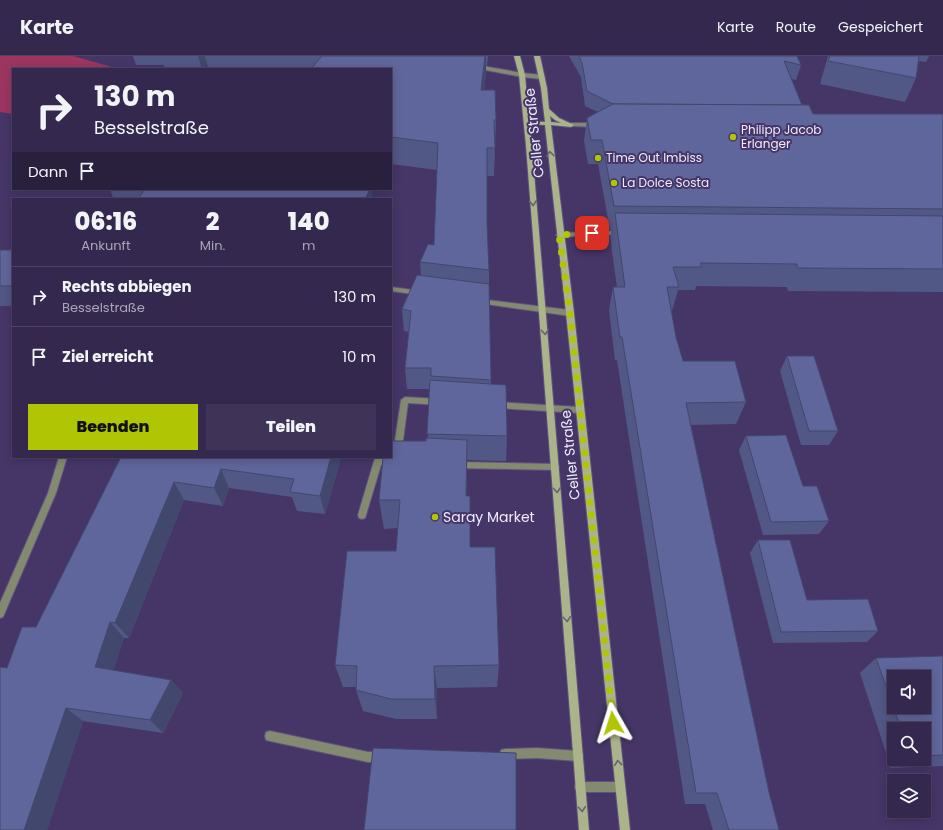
<!DOCTYPE html>
<html lang="de">
<meta charset="utf-8">
<style>
body{margin:0;font-family:Poppins,sans-serif;background:#3f3458;color:#f1f3f6;height:100vh;display:flex;flex-direction:column;font-size:15px;white-space:nowrap}
*{box-sizing:border-box;margin:0}
p{font-size:13px;color:#a9a6b6}
.icon{flex:none;width:22px;height:22px;fill:none;stroke:currentColor;stroke-width:2;stroke-linecap:round;stroke-linejoin:round}
.map{position:relative;flex:1;overflow:hidden}
.drawer{position:absolute;left:12px;top:142px;width:380px;height:260px;display:flex;flex-direction:column;background:#34284e;border-radius:0px;box-shadow:0 2px 10px #0003,0 0 0 1px #4e4466}
.drawer>*{flex:none}
.top-card{position:absolute;left:12px;top:12px;width:380px;height:122px;border-radius:0px;box-shadow:0 2px 10px #0003,0 0 0 1px #4e4466;background:#34284e;color:#f1f3f6;overflow:hidden}
.tools{position:absolute;left:887px;top:614px;display:grid;gap:8px}
.tools a{display:grid;place-items:center;width:44px;height:44px;border-radius:0px;background:#34284e;box-shadow:0 2px 10px #0003,0 0 0 1px #4e4466;font-size:20px}
.pin{position:absolute;display:grid;place-items:center;width:34px;height:34px;color:#fff;margin:-17px;border-radius:8px;box-shadow:0 2px 6px #0006}
.me{position:absolute;width:44px;margin:-22px;rotate:354deg;stroke-linejoin:round;filter:drop-shadow(0 0 3px #0008)}
.turn{display:flex;align-items:center;gap:14px;height:84px;padding:0 16px;font-size:18px}
.turn .icon{width:52px;height:52px;stroke-width:2.5}
.turn b{display:block;font-size:28px;line-height:34px}
.then{display:flex;align-items:center;height:38px;padding:0 16px;background:#0003;gap:8px;font-size:15px}
.eta{display:flex;justify-content:space-evenly;align-items:center;height:68px;text-align:center}
.eta b{font-size:24px;font-weight:800;line-height:28px}
.cta{display:flex;gap:8px;margin-top:auto;padding:8px 16px}
.cta a{flex:1;height:46px;border-radius:0px;background:#b0c503;color:#111;font-size:16px;font-weight:800;line-height:46px;text-align:center}
.cta a+a{background:#3f3458;color:#f1f3f6}
ul{padding:0;list-style:none}
li{display:flex;align-items:center;gap:12px;height:60px;padding:0 16px;border-top:1px solid #4e4466}
li div{flex:1}
li b{display:block;font-size:15px}
li em{font-style:normal}
header{display:flex;align-items:center;gap:24px;box-sizing:border-box;height:56px;padding:0 20px;background:#34284e;border-bottom:1px solid #4e4466}
header strong{font-size:19px}
nav{display:flex;gap:22px;margin-inline-start:auto;font-size:14px}
.map>svg:first-child{display:block}
</style>
<header>
<strong>Karte</strong>
<nav><a>Karte</a><a>Route</a><a>Gespeichert</a></nav>
</header>
<div class="map">
<svg width="943" height="774" viewBox="0 0 943 774">
<rect width="100%" height="100%" fill="#463668"/>
<!-- green -->
<polygon fill="#9c3661" points="0,0 73,0 119,13 13,13 13,58 0,56"/>
<g fill="none" stroke-linecap="round" stroke-linejoin="round">
<!-- service casing -->
<g stroke="#615380" stroke-width="2">
<g id="service">
<polygon points="391,231 420,235 423,237 420,239 391,235"/>
<polygon points="477,243 479,243 570,254 574,257 570,260 479,247 476,245"/>
<polygon points="405,341 439,343 443,346 439,349 408,347 403,384 402,386 396,386 395,384 401,344"/>
<polygon points="497,346 580,351 584,354 580,357 497,352 493,349"/>
<polygon points="378,402 396,404 397,406 396,408 381,409 366,459 365,462 362,463 359,462 358,459 374,405 375,403"/>
<polygon points="456,406 555,408 558,409 559,411 558,413 555,414 456,412 453,411 452,409 453,407"/>
<polygon points="270,675 368,696 382,696 386,697 387,701 386,705 382,706 368,706 270,685 266,684 265,680 266,676"/>
<polygon points="537,692 578,695 582,696 583,700 582,704 578,705 537,702 505,703 501,702 500,698 501,694 505,693"/>
<polygon points="580,726 620,726 624,727 625,731 624,735 620,736 580,736 576,735 575,731 576,727"/>
</g>
</g>
<!-- minor casing -->
<g stroke="#615380" stroke-width="2">
<g id="minor">
<polygon points="477,9 522,17 542,19 545,21 542,23 522,21 475,12 475,10"/>
<polygon points="571,67 596,67 599,69 596,71 569,70 569,68"/>
<polygon points="621,175 624,177 623,178 559,181 556,179 559,177"/>
<polygon points="59,401 67,401 56,437 3,561 0,562 0,547 48,437"/>
</g>
</g>
<!-- secondary casing -->
<g stroke="#615380" stroke-width="2">
<path id="secondary" d="M514,0H520L525,19L529,65L545,66L541,32L534,0H540L547,32L549,53L559,62L574,69L571,71L551,69L574,257L630,774H620L566,257L545,69L530,68L589,774H579L526,90L519,19ZM550,60L555,64L561,67L551,66Z"/>
</g>
<!-- service -->
<use href="#service" fill="#848a70" fill-rule="evenodd"/>
<!-- minor -->
<use href="#minor" fill="#848a70" fill-rule="evenodd"/>
<!-- secondary -->
<use href="#secondary" fill="#aab389" fill-rule="evenodd"/>
</g>
<!-- wall -->
<g fill="#525886" fill-rule="evenodd">
<polygon points="133,0 488,0 487,10 486,9 486,16 484,34 496,64 494,120 487,120 487,169 489,214 489,228 491,328 507,380 506,405 467,404 467,440 470,491 499,609 497,631 437,632 437,663 396,663 363,655 356,634 356,631 343,631 335,609 396,495 398,472 384,473 379,444 426,385 428,382 429,333 407,333 405,312 409,276 404,275 402,253 421,219 420,206 434,189 437,114 391,108 391,13 262,13 208,11 208,13 165,13 164,9 136,9"/>
<polygon points="569,0 797,0 801,9 796,24 791,23 802,49 813,58 943,58 943,236 788,235 787,231 696,230 695,234 678,234 672,255 671,255 676,281 683,305 746,346 736,368 691,369 769,736 779,774 713,774 705,748 685,748 617,304 615,304 609,254 613,231 617,231 610,181 612,174 610,174 598,108 588,108 584,85 587,62 598,56 585,50 581,21"/>
<polygon points="828,0 929,0 926,6 919,5 916,22 905,46 820,28"/>
<polygon points="110,133 371,133 372,143 121,143 113,142"/>
<rect x="0" y="194" width="13" height="56"/>
<polygon points="787,300 838,375 829,389 801,389 780,315"/>
<polygon points="746,380 803,430 829,465 819,478 763,479 739,394"/>
<polygon points="121,401 340,406 325,458 297,455 292,441 229,432 223,450 184,444 129,582 124,582 113,614 171,624 183,637 163,677 83,665 47,774 0,774 7,612 36,571"/>
<polygon points="758,484 807,544 878,575 867,586 773,587 750,497"/>
<path d="M943,600V710L891,712L860,617L876,602ZM894,673H924V703H894Z"/>
</g>
<!-- shaded-wall -->
<g fill="#42476d">
<polygon points="198,0 205,0 208,11 208,13 202,13"/>
<polygon points="485,0 486,0 486,16 481,62 481,34"/>
<polygon points="370,133 371,133 372,143 365,143"/>
<polygon points="467,384 467,468 466,440"/>
<polygon points="331,401 339,401 340,406 325,458 320,440"/>
<polygon points="221,413 229,432 223,450 214,432"/>
<polygon points="174,426 184,444 129,582 115,567"/>
<polygon points="110,566 124,582 110,625 95,611"/>
<polygon points="434,610 437,632 437,663 435,643"/>
<polygon points="171,624 183,637 163,677 150,664"/>
<polygon points="66,652 83,665 47,774 24,774"/>
</g>
<!-- building -->
<g fill="#5f669c" stroke="#42476d" fill-rule="evenodd">
<polygon points="322,0 485,0 481,34 495,34 496,64 494,64 495,92 487,92 487,169 489,214 420,206 428,188 434,189 438,87 391,81 391,13 311,13"/>
<polygon points="579,0 797,0 801,9 784,5 802,49 613,48 587,35 582,7"/>
<polygon points="830,0 919,0 916,22 828,5"/>
<polygon points="613,48 809,49 813,58 943,58 943,153 614,150 602,84 591,84 587,62"/>
<polygon points="145,133 370,133 365,143 138,143"/>
<polygon points="615,157 943,160 943,213 798,212 797,208 700,207 702,211 673,211 679,231 667,231 676,281 683,305 735,305 746,346 686,347 769,736 779,774 729,774 717,737 696,737 622,281 620,281 613,231 625,231"/>
<rect x="0" y="194" width="13" height="36"/>
<polygon points="417,219 489,228 491,324 431,320 431,312 405,312 411,255 402,253"/>
<polygon points="787,300 814,300 838,375 809,375"/>
<polygon points="430,324 506,329 507,380 427,378"/>
<polygon points="786,379 803,430 817,430 829,465 771,466 746,380"/>
<polygon points="426,382 467,384 466,440 470,440 470,491 495,491 499,609 434,610 435,643 391,643 356,634 357,610 335,609 347,495 396,495 400,444 379,444 383,401 391,401 391,385 426,385"/>
<polygon points="121,401 331,401 320,440 290,436 294,423 221,413 214,432 174,426 115,567 110,566 95,611 171,624 150,664 66,652 24,774 0,774 0,611 7,612 22,571 36,571"/>
<polygon points="758,484 790,484 807,544 868,543 878,575 781,576"/>
<path d="M943,600V699L924,700V673H901L876,602ZM894,621H924V651H894Z"/>
<polygon points="373,692 516,697 516,774 364,774"/>
</g>
<!-- one-way arrows -->
<defs><path id="oneway-chevron" d="M-2-3.5L2.5 0L-2 3.5" fill="none" stroke-width="1.6" stroke-linecap="round" stroke-linejoin="round"/></defs>
<g stroke="#696274">
<use href="#oneway-chevron" transform="translate(550 98) rotate(-97)"/>
<use href="#oneway-chevron" transform="translate(533 147) rotate(86)"/>
<use href="#oneway-chevron" transform="translate(545 276) rotate(85)"/>
<use href="#oneway-chevron" transform="translate(557 434) rotate(86)"/>
<use href="#oneway-chevron" transform="translate(567 563) rotate(86)"/>
<use href="#oneway-chevron" transform="translate(618 707) rotate(-96)"/>
<use href="#oneway-chevron" transform="translate(582 753) rotate(85)"/>
</g>
<g fill="none" stroke-linecap="round" stroke-linejoin="round">
<!-- route -->
<polyline stroke="#b0c503" stroke-width="7" stroke-dasharray="0 12.6" points="592,177 559,179 570,257 613,667"/>
</g>
<!-- markers -->
<g fill="#b0c503" stroke="#463668" stroke-width="1.5">
<circle cx="733" cy="81" r="4"/>
<circle cx="598" cy="102" r="4"/>
<circle cx="614" cy="127" r="4"/>
<circle cx="435" cy="461" r="4"/>
</g>
<g text-anchor="middle" stroke-width="4" stroke-linejoin="round" paint-order="stroke">
<!-- far-poi labels -->
<g font-size="12" fill="#efebfd" stroke="#463668" text-anchor="start">
<text x="741" y="78">Philipp Jacob<tspan x="741" dy="14">Erlanger</tspan></text>
<text x="606" y="106">Time Out Imbiss</text>
<text x="622" y="131">La Dolce Sosta</text>
</g>
<!-- street labels -->
<g font-size="14" fill="#efebfd" stroke="#463668">
<text transform="translate(534 77) rotate(-96)" y="5">Celler Straße</text>
<text transform="translate(570 399) rotate(-96)" y="5">Celler Straße</text>
</g>
<!-- poi labels -->
<g font-size="14" fill="#efebfd" stroke="#463668" text-anchor="start">
<text x="443" y="466">Saray Market</text>
</g>
</g>
</svg>
<div class="tools">
<a><svg class="icon" aria-label="sound" viewBox="0 0 24 24"><path d="M4 9h4l5-4v14l-5-4H4zM17 9q2 3 0 6"/></svg></a>
<a><svg class="icon" aria-label="search" viewBox="0 0 24 24"><circle cx="10" cy="10" r="6"/><path d="M15 15l6 6"/></svg></a>
<a><svg class="icon" aria-label="layers" viewBox="0 0 24 24"><path d="M12 4l9 5-9 5-9-5zM3 14l9 5 9-5"/></svg></a>
</div>
<div class="pin" style="left:592px;top:177px;background:#d93025"><svg class="icon" aria-label="arrive" viewBox="0 0 24 24"><path d="M6 21V4h12l-3 4 3 4H6"/></svg></div>
<svg class="me" style="left:613px;top:667px" viewBox="-20 -20 40 40"><path d="M0-17L14 15 0 8-14 15z" fill="#b0c503" stroke="#fff" stroke-width="4"/></svg>
<div class="top-card">
<div class="turn"><svg class="icon" aria-label="right" viewBox="0 0 24 24"><path d="M7 20v-9h11M14 6l5 5-5 5"/></svg><div><b>130 m</b>Besselstraße</div></div>
<div class="then">Dann<svg class="icon" aria-label="arrive" viewBox="0 0 24 24"><path d="M6 21V4h12l-3 4 3 4H6"/></svg></div>
</div>
<section class="drawer">
<div class="eta">
<div><b>06:16</b><p>Ankunft</p></div>
<div><b>2</b><p>Min.</p></div>
<div><b>140</b><p>m</p></div>
</div>
<ul>
<li><svg class="icon" aria-label="right" viewBox="0 0 24 24"><path d="M7 20v-9h11M14 6l5 5-5 5"/></svg><div><b>Rechts abbiegen</b><p>Besselstraße</p></div><em>130 m</em></li>
<li><svg class="icon" aria-label="arrive" viewBox="0 0 24 24"><path d="M6 21V4h12l-3 4 3 4H6"/></svg><div><b>Ziel erreicht</b></div><em>10 m</em></li>
</ul>
<div class="cta"><a>Beenden</a><a>Teilen</a></div>
</section>
</div>
